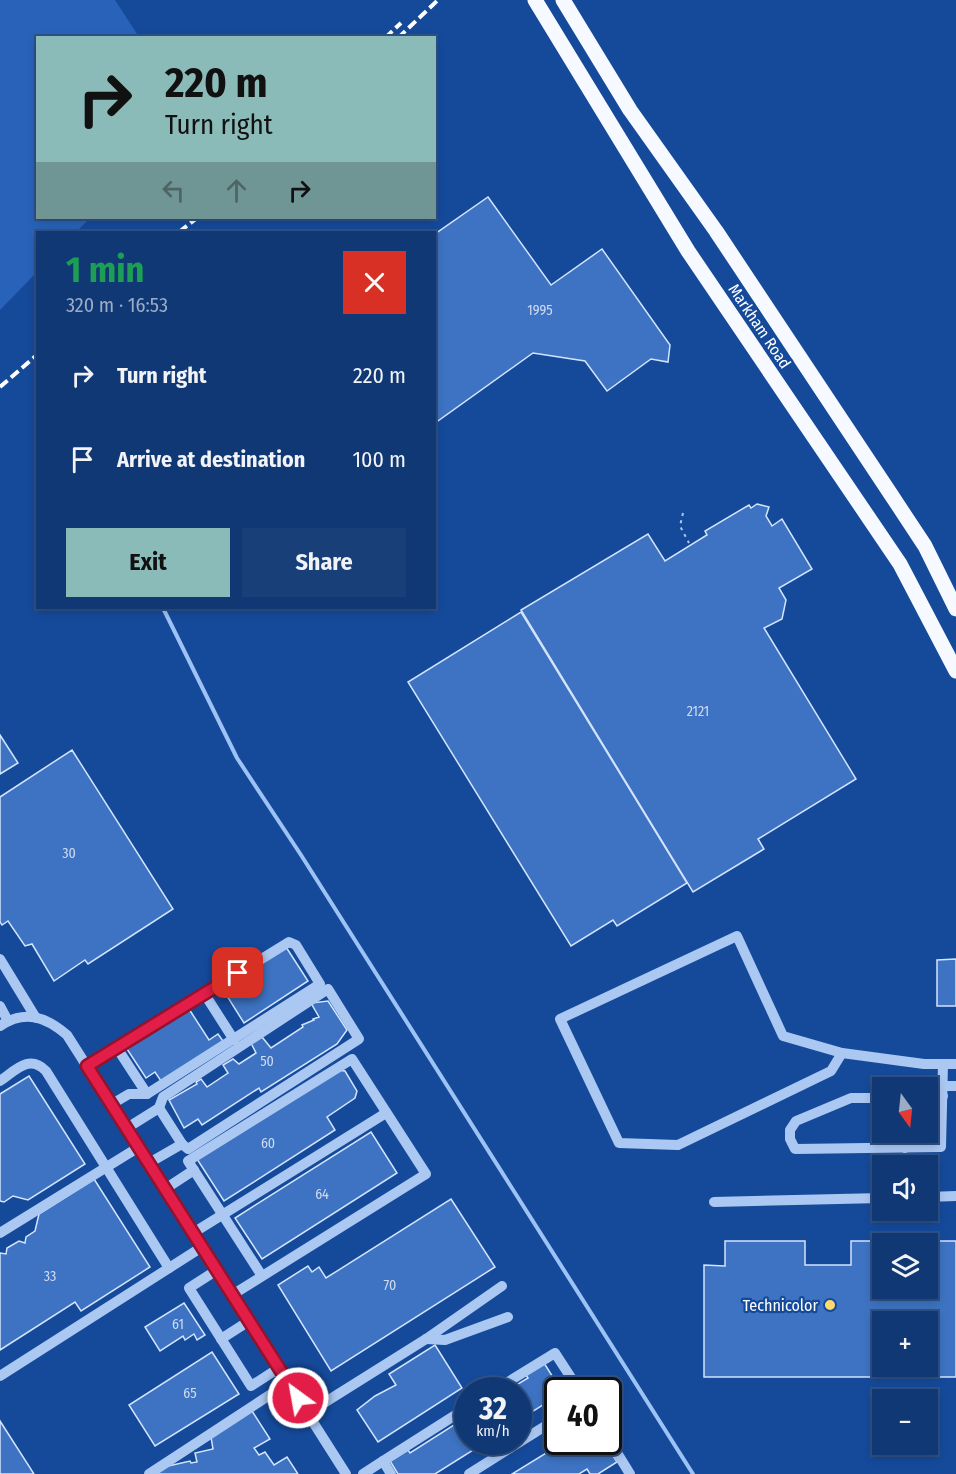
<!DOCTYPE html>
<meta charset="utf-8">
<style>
body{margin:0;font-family:"Fira Sans Condensed",sans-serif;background:#193f79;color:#f1f3f6;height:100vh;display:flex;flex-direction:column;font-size:22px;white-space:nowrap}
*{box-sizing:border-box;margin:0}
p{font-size:20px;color:#9cacc5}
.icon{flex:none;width:33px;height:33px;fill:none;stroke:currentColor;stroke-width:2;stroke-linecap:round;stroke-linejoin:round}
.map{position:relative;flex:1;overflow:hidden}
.side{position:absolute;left:36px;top:231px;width:400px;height:378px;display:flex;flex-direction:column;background:#103874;border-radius:0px;box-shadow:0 3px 9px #0003,0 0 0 2px #305286}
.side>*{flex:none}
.top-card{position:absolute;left:36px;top:36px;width:400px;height:183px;border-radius:0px;box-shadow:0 3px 9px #0003,0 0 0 2px #305286;background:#8bbbb9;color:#111;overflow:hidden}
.needle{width:39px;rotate:165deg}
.controls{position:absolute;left:872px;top:1077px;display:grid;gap:12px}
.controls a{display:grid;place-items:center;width:66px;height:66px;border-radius:0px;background:#103874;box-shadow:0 3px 9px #0003,0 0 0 2px #305286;font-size:30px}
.speed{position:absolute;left:454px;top:1377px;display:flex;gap:12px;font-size:30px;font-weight:700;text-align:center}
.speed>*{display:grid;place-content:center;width:78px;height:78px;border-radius:50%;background:#103874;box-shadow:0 3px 9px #0003,0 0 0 2px #305286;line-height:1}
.speed small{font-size:15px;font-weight:400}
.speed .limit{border:3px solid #111;border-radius:9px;background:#fff;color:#111}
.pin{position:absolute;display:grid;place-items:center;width:51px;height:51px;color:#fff;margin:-26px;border-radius:12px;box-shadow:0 3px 9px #0006}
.me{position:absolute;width:66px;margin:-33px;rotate:328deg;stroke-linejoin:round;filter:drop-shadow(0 0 4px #0008)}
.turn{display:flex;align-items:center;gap:21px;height:126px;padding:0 30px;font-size:27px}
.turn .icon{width:78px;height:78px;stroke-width:2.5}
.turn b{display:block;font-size:42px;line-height:51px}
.lanes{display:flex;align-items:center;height:57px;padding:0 30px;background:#0003;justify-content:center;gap:30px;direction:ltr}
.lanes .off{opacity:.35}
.round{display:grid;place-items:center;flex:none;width:63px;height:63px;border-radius:0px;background:#193f79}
.summary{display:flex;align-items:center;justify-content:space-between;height:102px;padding:0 30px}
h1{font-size:36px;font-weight:700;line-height:45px;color:#1e9e55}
.button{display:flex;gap:12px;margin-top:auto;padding:12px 30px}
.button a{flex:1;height:69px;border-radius:0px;background:#8bbbb9;color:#111;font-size:24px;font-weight:700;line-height:69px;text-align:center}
.button a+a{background:#193f79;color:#f1f3f6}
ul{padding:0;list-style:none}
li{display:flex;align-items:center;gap:18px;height:84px;padding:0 30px}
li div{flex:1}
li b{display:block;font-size:22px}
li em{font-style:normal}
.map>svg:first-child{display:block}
</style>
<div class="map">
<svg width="956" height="1474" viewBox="0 0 956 1474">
<rect width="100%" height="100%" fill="#154a9b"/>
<!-- green -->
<polygon fill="#2863b9" points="0,0 115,0 139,37 38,38 38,218 90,218 76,232 38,232 37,272 0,310"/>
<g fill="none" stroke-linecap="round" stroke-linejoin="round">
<!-- stream -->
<polyline stroke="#9dc2f5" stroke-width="4" points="163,608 237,758 301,855 693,1474"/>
</g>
<!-- building -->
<g fill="#3d73c2" stroke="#d3e4fd" stroke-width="1.5" fill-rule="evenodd">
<polygon points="488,197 551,285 602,249 670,345 668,362 651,359 607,391 585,361 533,353 435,423 435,234"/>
<polygon points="757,504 769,507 766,516 772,526 782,519 812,569 779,588 786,600 782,619 764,628 856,779 758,839 764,849 693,892 521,610 648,534 665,561 707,535 705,531 749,505 751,508"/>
<polygon points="521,612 687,883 617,926 613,920 571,946 408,682"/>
<polygon points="0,735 18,763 0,774"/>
<polygon points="72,750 173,909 88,964 85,960 54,981 32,944 25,946 8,921 2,925 0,922 0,797"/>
<polygon points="286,947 308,981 244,1023 222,988"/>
<polygon points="956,959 956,1006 937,1006 937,960"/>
<polygon points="328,1001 347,1030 337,1044 261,1092 259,1088 202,1125 198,1119 184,1128 169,1100 197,1084 196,1082 201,1079 207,1087 228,1073 223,1065 233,1059 239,1064 256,1053 251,1043 262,1037 271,1048 303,1027 302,1025 314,1020 313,1019 319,1017 311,1003"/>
<polygon points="189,1009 209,1040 218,1034 223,1041 161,1081 155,1072 146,1078 127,1049"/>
<polygon points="337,1070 345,1071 357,1091 355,1098 327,1117 335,1130 224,1201 197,1159"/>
<polygon points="29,1076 85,1164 28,1200 13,1196 4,1202 0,1201 0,1094"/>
<polygon points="371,1132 397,1173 262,1259 235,1218"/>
<polygon points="94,1179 150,1267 81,1311 75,1302 0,1350 0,1253 6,1254 7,1248 19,1241 25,1243 26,1237 35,1231 39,1214"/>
<polygon points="451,1199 495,1267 331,1371 278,1285 308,1266 312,1272 319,1267 326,1278"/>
<path d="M725,1241H805V1265H851V1241H956V1377H704V1265L725,1266ZM882,1244H927V1288H882ZM882,1322H927V1366H882Z"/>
<polygon points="184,1303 205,1335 197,1340 194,1334 185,1340 183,1336 160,1351 145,1327"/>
<polygon points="435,1345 462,1388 378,1442 357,1410 375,1396 396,1385 389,1374"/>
<polygon points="212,1352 239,1394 155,1446 129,1405"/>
<polygon points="544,1363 561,1390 558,1390 558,1405 554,1398 519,1420 519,1390 508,1390 528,1378 526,1375"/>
<polygon points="252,1411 270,1439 254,1448 259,1455 265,1452 274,1465 287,1457 298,1474 156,1474 164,1467 190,1461 191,1463 197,1462 195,1453 213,1449 211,1437"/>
<polygon points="468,1416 468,1442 486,1442 435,1474 398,1474 390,1461 408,1450 410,1453"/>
<polygon points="0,1421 34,1474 0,1474"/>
<polygon points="564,1442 604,1442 617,1462 598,1474 590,1474 587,1469 579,1474 512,1474"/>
</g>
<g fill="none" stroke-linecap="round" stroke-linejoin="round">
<!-- path -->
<polyline stroke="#abc8f3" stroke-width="2" stroke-dasharray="3 4.5" stroke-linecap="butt" points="683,513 680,526 689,543"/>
<!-- minor -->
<g stroke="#abc8f3" stroke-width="10">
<polyline points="0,959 36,1018"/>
<polyline points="204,993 234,1040"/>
<polyline points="0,1006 8,1021"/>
<path d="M0,1026C25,1009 46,1017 67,1035L346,1474"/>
<polyline points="117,1048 147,1094"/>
<polyline points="842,1053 831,1071 678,1145 619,1143 560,1019 737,936 783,1036 842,1053 924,1064 956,1064"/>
<polyline points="87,1067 289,942 296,945 320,984 147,1094 129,1094 112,1104"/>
<path d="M0,1081C16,1070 29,1054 46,1071L169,1268"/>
<polyline points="943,1086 956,1086"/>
<polyline points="927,1096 943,1096"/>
<polyline points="882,1098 851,1098 796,1121 790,1130 790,1139 795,1149 941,1147 943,1064"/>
<polyline points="159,1108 163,1097 328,989 359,1039 188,1149 182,1144"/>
<polyline points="127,1128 159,1108 182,1144 149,1163"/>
<polyline points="904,1132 905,1148"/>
<polyline points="165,1189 194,1170"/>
<polyline points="927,1197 956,1196"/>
<polyline points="714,1202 882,1198"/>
<polyline points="0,1233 139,1147"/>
<polyline points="193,1233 386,1113"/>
<polyline points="217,1270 189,1288 251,1386 279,1368"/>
<polyline points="232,1295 426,1174 352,1059 188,1161 262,1276"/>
<polyline points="221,1339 249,1321"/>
<polyline points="426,1339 445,1340 508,1317"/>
<polyline points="0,1376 202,1247"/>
<polyline points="495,1390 555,1353 579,1390"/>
<polyline points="308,1413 426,1339 502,1286"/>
<polyline points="609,1440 630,1474"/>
<polyline points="149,1474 288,1383"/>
<polyline points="363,1474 383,1461"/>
<polyline points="391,1474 383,1461 468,1407"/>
<polyline points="469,1474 558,1418"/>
</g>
<!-- major -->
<g stroke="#f6f9ff" stroke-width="15">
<polyline points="535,0 688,251 900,564 956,671"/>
<polyline points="563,0 630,110 716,231 890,493 925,546 956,609"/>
</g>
<!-- rail -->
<g stroke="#fff" stroke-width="4" stroke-dasharray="10 4.5" stroke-linecap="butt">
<polyline points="385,38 401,23"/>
<polyline points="398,38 438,0"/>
<polyline points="179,232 197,218"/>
<polyline points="0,387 38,354"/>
</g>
</g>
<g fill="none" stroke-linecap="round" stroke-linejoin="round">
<!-- route casing -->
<g stroke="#92132f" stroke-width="15">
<polyline id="route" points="238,973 87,1066 298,1398"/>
</g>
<!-- route -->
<use href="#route" stroke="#e11d48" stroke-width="10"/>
</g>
<!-- markers -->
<circle fill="#ffdb6c" stroke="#154a9b" stroke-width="2" cx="830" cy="1305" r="6"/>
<g text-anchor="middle" stroke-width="4.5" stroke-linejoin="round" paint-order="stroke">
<!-- number labels -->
<g font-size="14" fill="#cedcf0">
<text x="540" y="315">1995</text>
<text x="698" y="716">2121</text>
<text x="69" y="858">30</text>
<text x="267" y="1066">50</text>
<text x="268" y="1148">60</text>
<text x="322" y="1199">64</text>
<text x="50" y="1281">33</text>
<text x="390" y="1290">70</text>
<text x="178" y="1329">61</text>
<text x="190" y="1398">65</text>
</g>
<!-- street labels -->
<g font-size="16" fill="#fff" stroke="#154a9b">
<text transform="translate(760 326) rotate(56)" y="6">Markham Road</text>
</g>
<!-- poi labels -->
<g font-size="16" fill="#fff" stroke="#154a9b" text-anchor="end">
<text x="818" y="1311">Technicolor</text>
</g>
</g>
</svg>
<div class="controls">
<a><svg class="needle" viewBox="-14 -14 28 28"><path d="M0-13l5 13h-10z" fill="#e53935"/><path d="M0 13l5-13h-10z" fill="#9cacc5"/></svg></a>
<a><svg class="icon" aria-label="sound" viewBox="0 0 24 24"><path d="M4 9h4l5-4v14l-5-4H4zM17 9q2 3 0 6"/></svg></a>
<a><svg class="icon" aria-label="layers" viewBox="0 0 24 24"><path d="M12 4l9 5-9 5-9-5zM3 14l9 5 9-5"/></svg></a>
<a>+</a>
<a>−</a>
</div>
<div class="speed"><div>32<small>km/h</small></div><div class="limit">40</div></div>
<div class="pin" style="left:238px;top:973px;background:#d93025"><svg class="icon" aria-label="arrive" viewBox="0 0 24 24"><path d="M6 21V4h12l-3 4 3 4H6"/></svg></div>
<svg class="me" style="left:298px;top:1398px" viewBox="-20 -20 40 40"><circle r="17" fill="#e11d48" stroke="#fff" stroke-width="3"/><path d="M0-11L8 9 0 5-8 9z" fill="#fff"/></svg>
<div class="top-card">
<div class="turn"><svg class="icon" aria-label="right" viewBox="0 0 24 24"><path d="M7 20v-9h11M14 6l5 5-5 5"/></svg><div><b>220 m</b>Turn right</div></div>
<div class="lanes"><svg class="icon off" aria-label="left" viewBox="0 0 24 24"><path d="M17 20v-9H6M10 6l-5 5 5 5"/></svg><svg class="icon off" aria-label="ahead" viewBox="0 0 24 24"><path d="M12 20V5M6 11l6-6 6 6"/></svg><svg class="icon" aria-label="right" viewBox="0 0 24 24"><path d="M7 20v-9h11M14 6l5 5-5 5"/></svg></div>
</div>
<section class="side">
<div class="summary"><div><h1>1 min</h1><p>320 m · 16:53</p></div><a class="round" style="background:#d93025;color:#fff"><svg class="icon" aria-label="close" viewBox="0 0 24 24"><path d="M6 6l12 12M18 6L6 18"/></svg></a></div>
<ul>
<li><svg class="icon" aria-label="right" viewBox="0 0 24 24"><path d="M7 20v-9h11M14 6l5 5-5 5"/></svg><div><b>Turn right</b></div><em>220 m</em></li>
<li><svg class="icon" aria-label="arrive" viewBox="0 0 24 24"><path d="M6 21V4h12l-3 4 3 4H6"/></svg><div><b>Arrive at destination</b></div><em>100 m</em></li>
</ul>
<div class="button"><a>Exit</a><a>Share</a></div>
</section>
</div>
